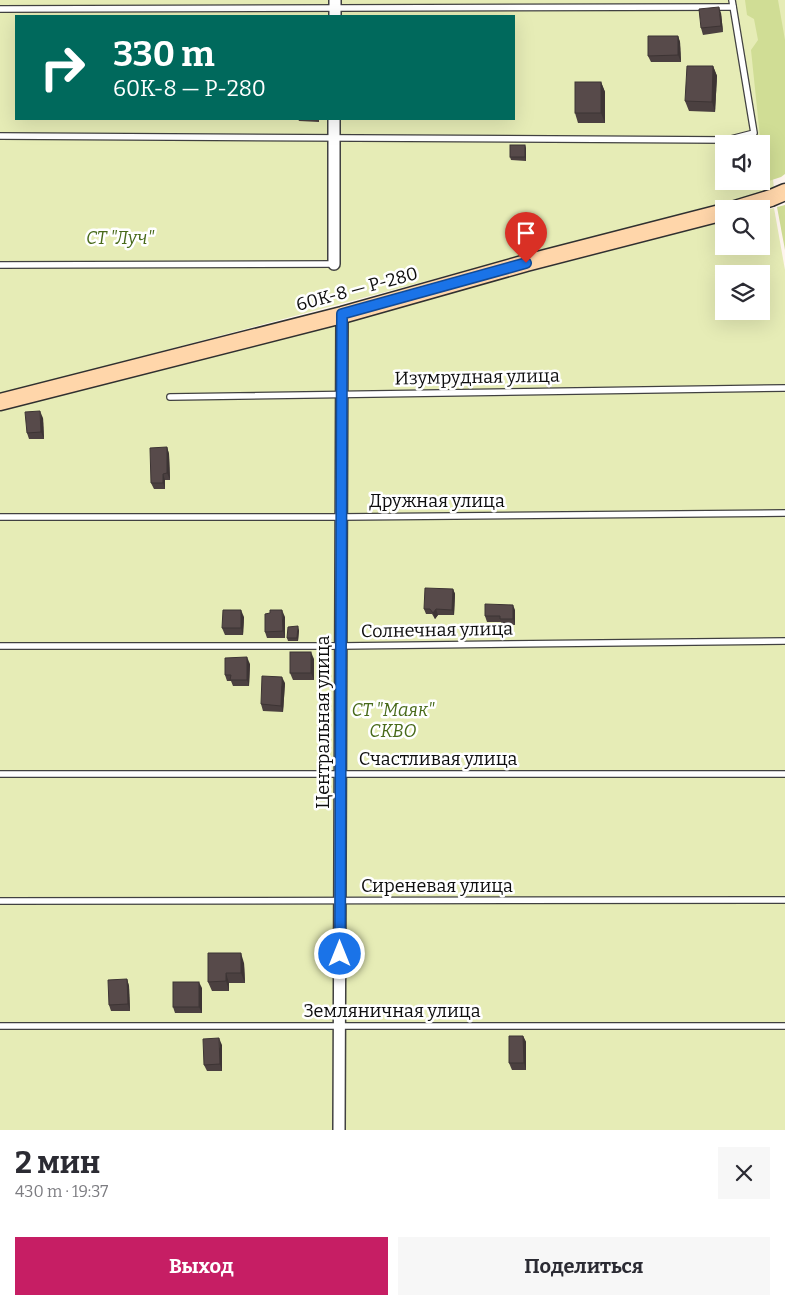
<!DOCTYPE html>
<html lang="ru">
<meta charset="utf-8">
<style>
body{margin:0;font-family:Bitter,serif;background:#f7f7f7;color:#2b2b33;height:100vh;display:flex;flex-direction:column;font-size:19px;white-space:nowrap}
*{box-sizing:border-box;margin:0}
p{font-size:16px;color:#7c7c81}
.icon{flex:none;width:28px;height:28px;fill:none;stroke:currentColor;stroke-width:2;stroke-linecap:round;stroke-linejoin:round}
.map{position:relative;height:1130px;overflow:hidden}
.side{display:flex;flex-direction:column;background:#fff;flex:1}
.side>*{flex:none}
.banner{position:absolute;left:15px;top:15px;width:500px;height:105px;border-radius:0px;box-shadow:0 5px 20px #0002;background:#00695c;color:#fff;overflow:hidden}
.controls{position:absolute;left:715px;top:135px;display:grid;gap:10px}
.controls a{display:grid;place-items:center;width:55px;height:55px;border-radius:0px;background:#fff;box-shadow:0 5px 20px #0002;font-size:25px}
.pin{position:absolute;display:grid;place-items:center;width:42px;height:42px;color:#fff;margin:-51px -21px;border-radius:50% 50% 50% 0;rotate:-45deg;box-shadow:0 0 5px #0007}
.pin .icon{rotate:45deg}
.me{position:absolute;width:55px;margin:-28px;rotate:0deg;stroke-linejoin:round;filter:drop-shadow(0 0 4px #0008)}
.turn{display:flex;align-items:center;gap:18px;height:105px;padding:0 15px;font-size:22px}
.turn .icon{width:65px;height:65px;stroke-width:2.5}
.turn b{display:block;font-size:35px;line-height:42px}
.round{display:grid;place-items:center;flex:none;width:52px;height:52px;border-radius:0px;background:#f7f7f7}
.head{display:flex;align-items:center;justify-content:space-between;height:85px;padding:0 15px}
h1{font-size:30px;font-weight:700;line-height:38px}
.primary-button{display:flex;gap:10px;margin-top:auto;padding:10px 15px}
.primary-button a{flex:1;height:58px;border-radius:0px;background:#c61e64;color:#fff;font-size:20px;font-weight:700;line-height:58px;text-align:center}
.primary-button a+a{background:#f7f7f7;color:#2b2b33}
.map>svg:first-child{display:block}
</style>
<div class="map">
<svg width="785" height="1130" viewBox="0 0 785 1130">
<rect width="100%" height="100%" fill="#fff6ef"/>
<!-- green -->
<g fill="#e6ecb6" fill-rule="evenodd">
<path d="M0,0H785V172L773,179L774,189L0,394ZM16,16H514V119H16ZM724,144H761V181H724Z"/>
<path d="M774,208L785,270V1130H0V410L724,221V246H761V211ZM724,274H761V311H724Z"/>
</g>
<!-- forest -->
<g fill="#d0dd95">
<polygon points="745,0 778,0 785,40 785,174 781,177 754,186 754,181 761,181 761,144 746,144 760,137 751,50 758,40 754,19 747,15"/>
<polygon points="785,205 785,250 777,207"/>
</g>
<g fill="none" stroke-linecap="round" stroke-linejoin="round">
<!-- lane casing -->
<g stroke="#414141" stroke-width="8">
<g id="lane">
<polyline points="0,9 733,7"/>
<polyline points="0,136 727,140 754,133 732,0"/>
<polyline points="0,265 334,264"/>
<polyline points="170,397 785,388"/>
<polyline points="0,517 341,517 785,513"/>
<polyline points="0,646 341,646 785,641"/>
<polyline points="0,774 785,774"/>
<polyline points="0,901 785,900"/>
<polyline points="0,1026 785,1026"/>
</g>
</g>
<!-- street casing -->
<g stroke="#414141" stroke-width="14">
<g id="street">
<polyline points="335,16 335,0"/>
<polyline points="334,119 334,264"/>
<polyline points="339,1130 342,315"/>
</g>
</g>
<!-- secondary casing -->
<g stroke="#303030" stroke-width="19">
<g id="secondary">
<polyline points="735,209 771,198 785,192"/>
<polyline points="0,402 342,315 526,263 724,212"/>
</g>
</g>
<!-- lane -->
<use href="#lane" stroke="#fff" stroke-width="5.5"/>
<!-- street -->
<use href="#street" stroke="#fff" stroke-width="11"/>
<!-- secondary -->
<use href="#secondary" stroke="#ffd6aa" stroke-width="16"/>
</g>
<!-- wall -->
<g fill="#4b4040">
<polygon points="721,13 723,32 703,35 701,28"/>
<polygon points="678,36 680,42 681,62 651,62 648,56"/>
<polygon points="713,66 717,76 715,112 689,111 685,101"/>
<polygon points="601,82 605,92 605,123 578,123 575,113"/>
<polygon points="298,119 319,119 319,122 299,121"/>
<polygon points="525,145 526,149 526,161 511,160 510,157"/>
<polygon points="43,418 44,439 29,439 27,433"/>
<polygon points="167,447 169,454 170,480 165,480 165,489 154,489 151,483"/>
<polygon points="453,589 455,594 454,615 438,615 435,619 432,614 426,614 424,609"/>
<polygon points="515,610 515,625 502,624 501,622 487,622 485,616"/>
<polygon points="244,617 243,635 225,635 222,628"/>
<polygon points="285,617 285,638 267,638 265,632"/>
<polygon points="299,630 298,641 288,641 287,638"/>
<polygon points="314,659 314,680 293,680 290,673"/>
<polygon points="250,664 249,686 233,686 231,681 227,681 225,675"/>
<polygon points="285,683 283,712 263,711 261,704"/>
<polygon points="244,963 245,983 229,983 229,991 212,991 208,982"/>
<polygon points="127,979 129,986 130,1011 111,1011 109,1005"/>
<polygon points="202,988 202,1013 175,1013 173,1007"/>
<polygon points="523,1036 526,1042 526,1070 512,1070 509,1063"/>
<polygon points="222,1045 222,1071 207,1071 204,1065"/>
</g>
<!-- shaded-wall -->
<g fill="#3d3434">
<polygon points="719,7 721,13 723,32 721,26"/>
<polygon points="678,36 680,42 681,62 678,55"/>
<polygon points="713,66 717,76 715,112 712,102"/>
<polygon points="601,82 605,92 605,123 601,113"/>
<polygon points="525,145 526,149 526,161 525,157"/>
<polygon points="40,411 43,418 44,439 41,432"/>
<polygon points="167,447 169,454 170,480 167,473"/>
<polygon points="163,474 165,480 165,489 163,483"/>
<polygon points="453,589 455,594 454,615 452,610"/>
<polygon points="513,605 515,610 515,625 513,619"/>
<polygon points="436,609 438,615 435,619 433,613"/>
<polygon points="241,610 244,617 243,635 241,628"/>
<polygon points="282,610 285,617 285,638 283,631"/>
<polygon points="298,626 299,630 298,641 297,638"/>
<polygon points="311,652 314,659 314,680 311,673"/>
<polygon points="247,657 250,664 249,686 247,680"/>
<polygon points="282,677 285,683 283,712 281,706"/>
<polygon points="241,953 244,963 245,983 241,973"/>
<polygon points="226,973 229,983 229,991 226,981"/>
<polygon points="127,979 129,986 130,1011 128,1004"/>
<polygon points="199,982 202,988 202,1013 199,1007"/>
<polygon points="523,1036 526,1042 526,1070 524,1063"/>
<polygon points="219,1038 222,1045 222,1071 220,1064"/>
</g>
<!-- building -->
<g fill="#574a4a" stroke="#3d3434">
<polygon points="719,7 721,26 701,28 699,9"/>
<polygon points="648,36 678,36 678,55 648,56"/>
<polygon points="687,66 713,66 712,102 685,101"/>
<rect x="575" y="82" width="26" height="31"/>
<rect x="510" y="145" width="15" height="12"/>
<polygon points="40,411 41,432 27,433 25,412"/>
<polygon points="167,447 167,473 163,474 163,483 151,483 150,448"/>
<polygon points="425,588 453,589 452,610 436,609 433,613 430,609 424,609"/>
<polygon points="485,604 513,605 513,619 500,619 500,616 485,616"/>
<polygon points="223,610 241,610 241,628 222,628"/>
<polygon points="270,610 282,610 283,631 265,632 265,614 270,613"/>
<polygon points="298,626 297,638 287,638 288,627"/>
<rect x="290" y="652" width="21" height="21"/>
<polygon points="247,657 247,680 230,680 231,675 225,675 225,658"/>
<polygon points="262,676 282,677 281,706 261,704"/>
<polygon points="208,953 241,953 241,973 226,973 226,981 208,982"/>
<polygon points="127,979 128,1004 109,1005 108,980"/>
<rect x="173" y="982" width="26" height="25"/>
<polygon points="509,1036 523,1036 524,1063 509,1063"/>
<polygon points="219,1038 220,1064 204,1065 203,1039"/>
</g>
<g fill="none" stroke-linecap="round" stroke-linejoin="round">
<!-- route casing -->
<g stroke="#114b97" stroke-width="12">
<polyline id="route" points="340,954 342,314 526,263"/>
</g>
<!-- route -->
<use href="#route" stroke="#1a73e8" stroke-width="9"/>
</g>
<g text-anchor="middle" stroke-width="5" stroke-linejoin="round" paint-order="stroke">
<!-- park labels -->
<g font-size="18" font-style="italic" fill="#486a1a" stroke="#fff">
<text x="120" y="244">СТ "Луч"</text>
<text x="393" y="716">СТ "Маяк"<tspan x="393" dy="21">СКВО</tspan></text>
</g>
<!-- street labels -->
<g font-size="18" fill="#0e0e0e" stroke="#fff">
<text transform="translate(357 289) rotate(-15)" y="6">60К-8 — Р-280</text>
<text transform="translate(477 377) rotate(-1)" y="6">Изумрудная улица</text>
<text x="437" y="507">Дружная улица</text>
<text transform="translate(437 630) rotate(-1)" y="6">Солнечная улица</text>
<text transform="translate(323 722) rotate(-90)" y="6">Центральная улица</text>
<text x="438" y="765">Счастливая улица</text>
<text x="437" y="892">Сиреневая улица</text>
<text x="392" y="1017">Земляничная улица</text>
</g>
</g>
</svg>
<div class="controls">
<a><svg class="icon" aria-label="sound" viewBox="0 0 24 24"><path d="M4 9h4l5-4v14l-5-4H4zM17 9q2 3 0 6"/></svg></a>
<a><svg class="icon" aria-label="search" viewBox="0 0 24 24"><circle cx="10" cy="10" r="6"/><path d="M15 15l6 6"/></svg></a>
<a><svg class="icon" aria-label="layers" viewBox="0 0 24 24"><path d="M12 4l9 5-9 5-9-5zM3 14l9 5 9-5"/></svg></a>
</div>
<div class="pin" style="left:526px;top:263px;background:#d93025"><svg class="icon" aria-label="arrive" viewBox="0 0 24 24"><path d="M6 21V4h12l-3 4 3 4H6"/></svg></div>
<svg class="me" style="left:340px;top:954px" viewBox="-20 -20 40 40"><circle r="17" fill="#1a73e8" stroke="#fff" stroke-width="3"/><path d="M0-11L8 9 0 5-8 9z" fill="#fff"/></svg>
<div class="banner">
<div class="turn"><svg class="icon" aria-label="right" viewBox="0 0 24 24"><path d="M7 20v-9h11M14 6l5 5-5 5"/></svg><div><b>330 m</b>60К-8 — Р-280</div></div>
</div>
</div>
<section class="side">
<div class="head"><div><h1>2 мин</h1><p>430 m · 19:37</p></div><a class="round"><svg class="icon" aria-label="close" viewBox="0 0 24 24"><path d="M6 6l12 12M18 6L6 18"/></svg></a></div>
<div class="primary-button"><a>Выход</a><a>Поделиться</a></div>
</section>
